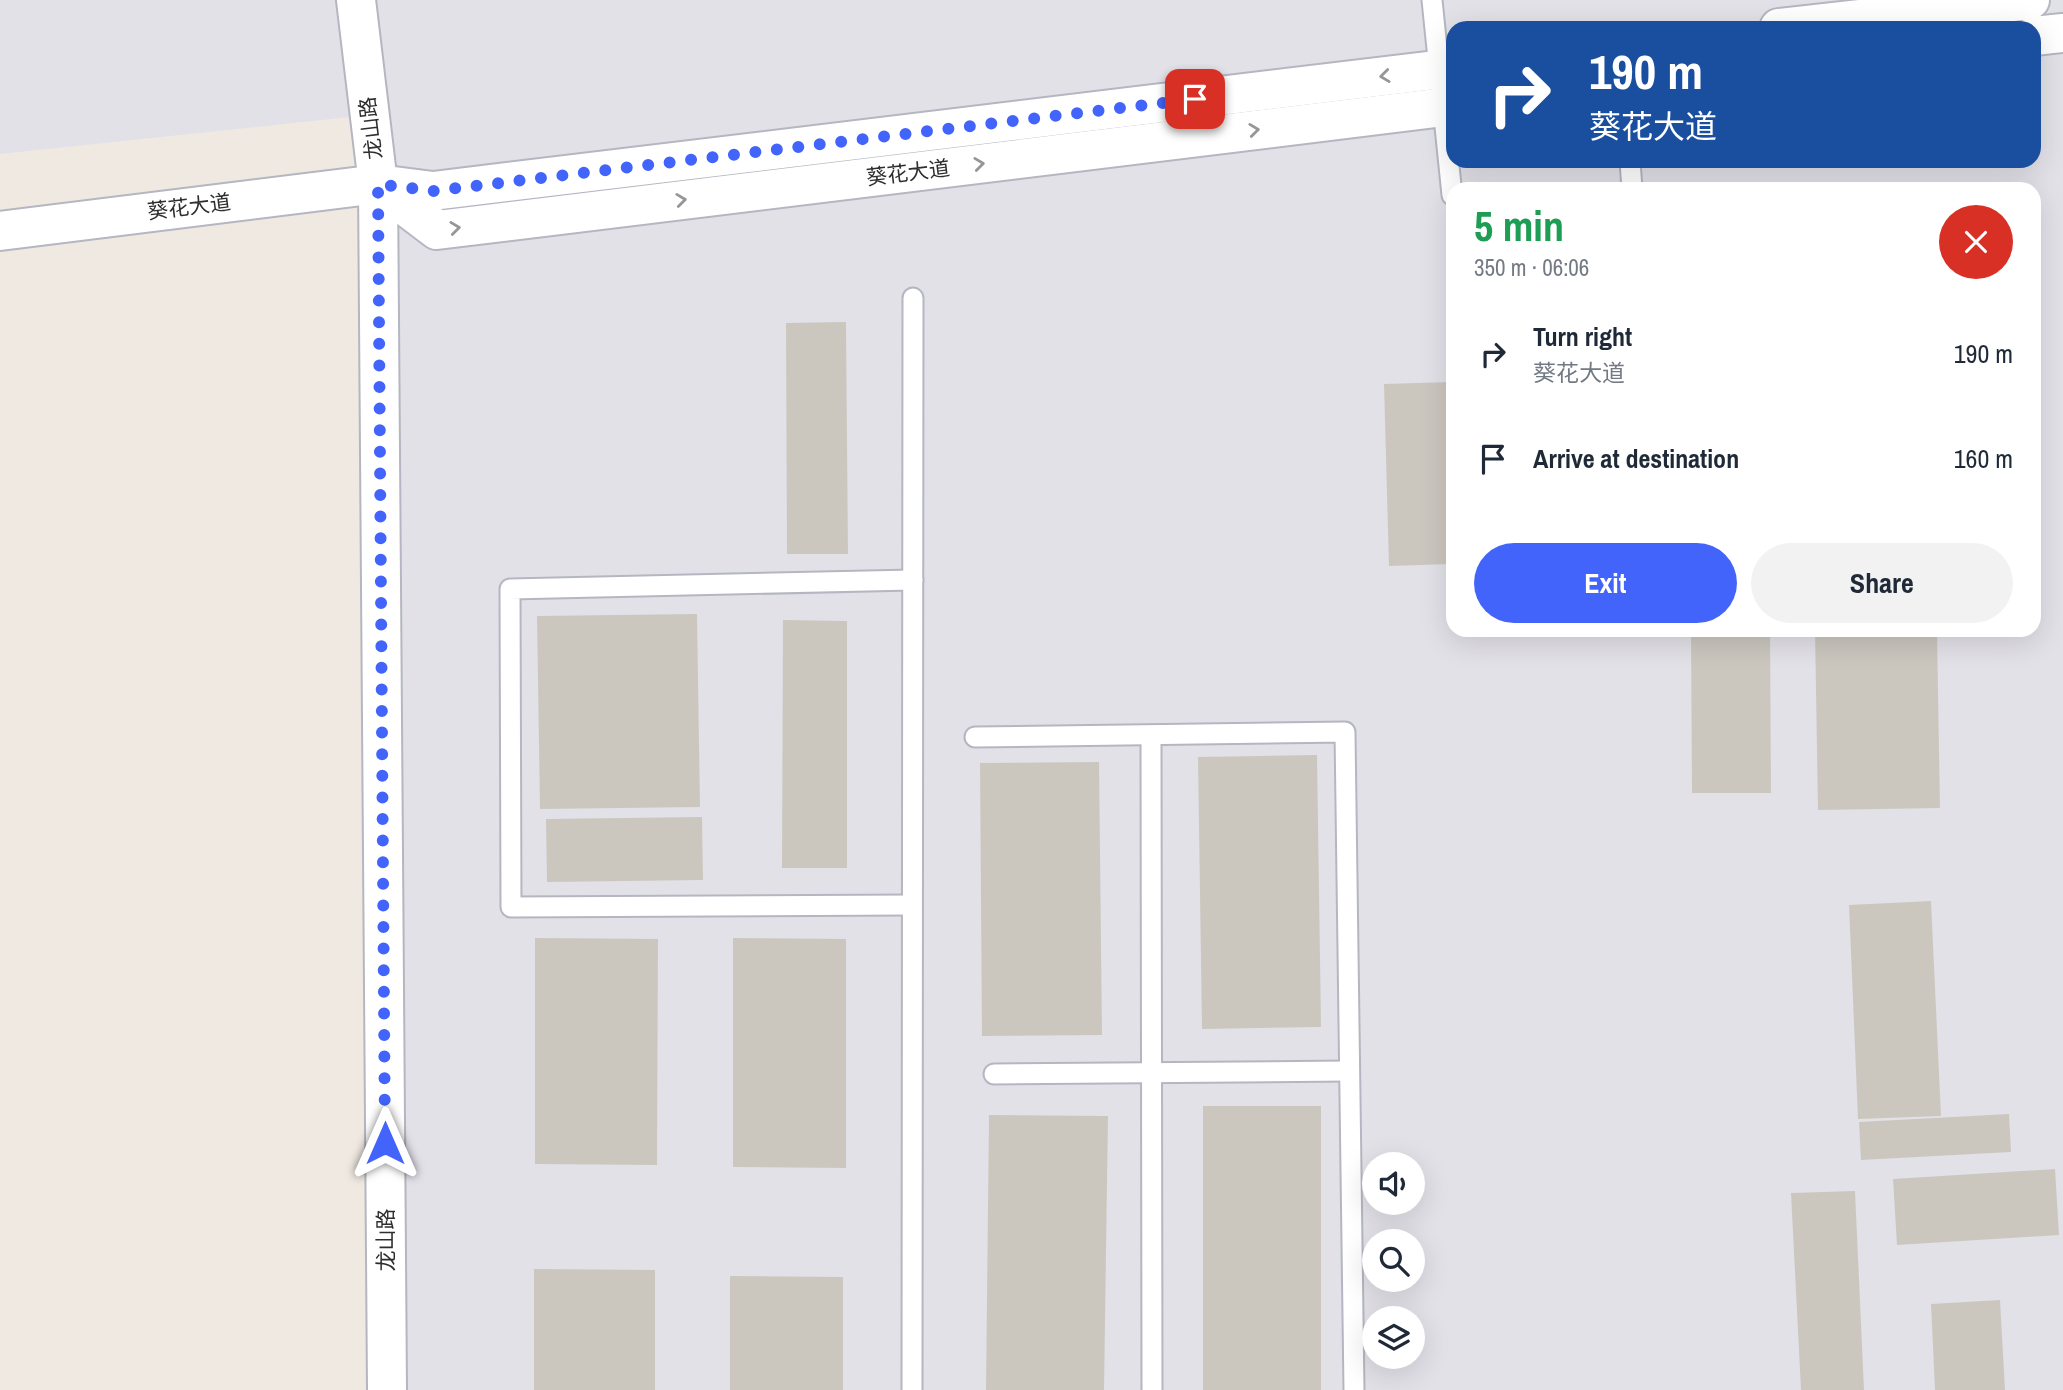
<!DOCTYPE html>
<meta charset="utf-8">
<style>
body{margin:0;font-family:"Archivo Narrow","Noto Sans SC",sans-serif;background:#f2f2f3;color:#1f2937;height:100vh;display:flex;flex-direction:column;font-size:26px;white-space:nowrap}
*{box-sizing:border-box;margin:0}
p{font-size:23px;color:#747a83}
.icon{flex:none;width:38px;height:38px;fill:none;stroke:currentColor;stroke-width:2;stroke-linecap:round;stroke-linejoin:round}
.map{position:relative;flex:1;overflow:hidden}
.details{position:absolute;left:1446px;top:182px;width:595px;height:455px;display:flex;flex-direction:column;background:#fff;border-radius:21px;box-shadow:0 7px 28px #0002}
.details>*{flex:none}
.banner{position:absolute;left:1446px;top:21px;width:595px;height:147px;border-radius:21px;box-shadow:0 7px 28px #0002;background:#1a4fa0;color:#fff;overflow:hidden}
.tools{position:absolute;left:1362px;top:1152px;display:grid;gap:14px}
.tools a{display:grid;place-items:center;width:63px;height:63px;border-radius:50%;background:#fff;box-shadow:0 7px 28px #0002;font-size:35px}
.pin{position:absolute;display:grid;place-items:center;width:60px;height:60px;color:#fff;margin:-30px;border-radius:14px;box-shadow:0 4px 10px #0006}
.me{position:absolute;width:77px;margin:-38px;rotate:0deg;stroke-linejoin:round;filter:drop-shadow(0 0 5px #0008)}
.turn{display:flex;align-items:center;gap:24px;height:147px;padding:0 28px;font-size:32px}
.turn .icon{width:91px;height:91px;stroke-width:2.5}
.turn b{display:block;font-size:49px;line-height:60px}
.round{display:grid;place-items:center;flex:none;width:74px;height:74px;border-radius:37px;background:#f2f2f3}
.overview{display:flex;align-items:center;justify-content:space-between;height:119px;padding:0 28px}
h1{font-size:42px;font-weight:700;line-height:52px;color:#1e9e55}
.cta{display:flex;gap:14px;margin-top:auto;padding:14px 28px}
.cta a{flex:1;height:80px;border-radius:42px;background:#4264fb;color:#fff;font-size:28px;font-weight:700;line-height:80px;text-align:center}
.cta a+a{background:#f2f2f3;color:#1f2937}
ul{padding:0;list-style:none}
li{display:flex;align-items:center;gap:21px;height:105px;padding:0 28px}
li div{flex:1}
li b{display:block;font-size:26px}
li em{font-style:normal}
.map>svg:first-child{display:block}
</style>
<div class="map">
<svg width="2063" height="1390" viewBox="0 0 2063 1390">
<rect width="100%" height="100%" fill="#efe9e1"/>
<!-- industrial -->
<path fill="#e3e1e8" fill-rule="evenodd" d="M0,0H2063V1390H387L369,115L0,154ZM1452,28H2034V161H1452ZM1452,189H2034V630H1452ZM1374,1164H1412V1202H1374ZM1374,1241H1412V1279H1374ZM1374,1318H1412V1356H1374Z"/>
<!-- building -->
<g fill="#cbc7bf">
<polygon points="1731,183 1731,189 1686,189 1686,187"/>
<polygon points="846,322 848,554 787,554 786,323"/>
<polygon points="1452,382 1452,564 1389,566 1384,384"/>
<polygon points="697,614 700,807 540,809 537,616"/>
<polygon points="783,620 847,621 847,868 782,868"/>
<polygon points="1691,630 1770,630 1771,793 1692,793"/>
<polygon points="1815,630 1937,630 1940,808 1818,810"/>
<polygon points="1317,755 1321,1027 1202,1029 1198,757"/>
<polygon points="1099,762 1102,1035 982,1036 980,763"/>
<polygon points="702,817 703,880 547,882 546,819"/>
<polygon points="1931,901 1941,1116 1858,1119 1849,905"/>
<polygon points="535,938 658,939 657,1165 535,1164"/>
<polygon points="733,938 846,939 846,1168 733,1167"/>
<rect x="1203" y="1106" width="118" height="284"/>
<polygon points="2009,1114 2011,1152 1861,1160 1859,1122"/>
<polygon points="989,1115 1108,1116 1104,1390 986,1390"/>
<polygon points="2055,1169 2059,1235 1897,1245 1893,1179"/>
<polygon points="1855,1191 1864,1390 1801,1390 1791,1193"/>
<polygon points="534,1269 655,1270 655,1390 534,1390"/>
<polygon points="730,1276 843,1277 843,1390 730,1390"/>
<polygon points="2000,1300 2005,1390 1935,1390 1931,1304"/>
</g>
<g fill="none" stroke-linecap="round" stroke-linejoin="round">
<!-- lane casing -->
<g stroke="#b4b7c1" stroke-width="23">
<g id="lane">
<polyline points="1432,0 1452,195"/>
<polyline points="1630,161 1632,189"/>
<polyline points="1151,735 1152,1390"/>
<polyline points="975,737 1345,732 1354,1390"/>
<polyline points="912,905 511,907 510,589 913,580"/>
<polyline points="994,1074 1349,1071"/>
<polyline points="912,1390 913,298"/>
</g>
</g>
<!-- secondary casing -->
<g stroke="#b4b7c1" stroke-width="42">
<g id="secondary">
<polyline points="356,0 378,184 387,1390"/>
<polyline points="1779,28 2030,0"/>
<polyline points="2034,36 2063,33"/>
<polyline points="379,186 437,230 1452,106"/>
<polyline points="0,231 378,184 433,191 1452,68"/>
</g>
</g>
<!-- lane -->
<use href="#lane" stroke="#fff" stroke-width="19"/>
<!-- secondary -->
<use href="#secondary" stroke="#fff" stroke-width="38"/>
</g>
<!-- one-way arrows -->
<defs><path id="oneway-chevron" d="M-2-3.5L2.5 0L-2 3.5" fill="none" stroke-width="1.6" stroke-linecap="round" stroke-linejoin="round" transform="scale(1.75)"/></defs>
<g stroke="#969696">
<use href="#oneway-chevron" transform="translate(1385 76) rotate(173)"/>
<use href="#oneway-chevron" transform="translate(1254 130) rotate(-7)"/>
<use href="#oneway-chevron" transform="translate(979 164) rotate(-7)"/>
<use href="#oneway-chevron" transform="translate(681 200) rotate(-7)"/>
<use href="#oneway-chevron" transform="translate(455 228) rotate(-7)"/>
</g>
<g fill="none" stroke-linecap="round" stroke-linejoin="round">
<!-- route -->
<polyline stroke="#4264fb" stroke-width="12" stroke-dasharray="0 21.6" points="385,1143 378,184 433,191 1195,99"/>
</g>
<g text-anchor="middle" stroke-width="6" stroke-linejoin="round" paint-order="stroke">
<!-- street labels -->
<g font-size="21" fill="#2e2e2e" stroke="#fff">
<text transform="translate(371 128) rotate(-97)" y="7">龙山路</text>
<text transform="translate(908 173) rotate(-7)" y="7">葵花大道</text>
<text transform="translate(189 207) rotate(-7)" y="7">葵花大道</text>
<text transform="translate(386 1240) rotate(-90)" y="7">龙山路</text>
</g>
</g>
</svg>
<div class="tools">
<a><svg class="icon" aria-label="sound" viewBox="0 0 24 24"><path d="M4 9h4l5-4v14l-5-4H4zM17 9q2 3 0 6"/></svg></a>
<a><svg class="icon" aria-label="search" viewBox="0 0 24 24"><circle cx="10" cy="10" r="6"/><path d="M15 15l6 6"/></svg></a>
<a><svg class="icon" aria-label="layers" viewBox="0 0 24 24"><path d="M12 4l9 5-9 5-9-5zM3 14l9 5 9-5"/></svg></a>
</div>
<div class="pin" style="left:1195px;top:99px;background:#d93025"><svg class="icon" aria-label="arrive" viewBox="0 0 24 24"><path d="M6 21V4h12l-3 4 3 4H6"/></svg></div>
<svg class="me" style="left:385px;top:1143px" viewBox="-20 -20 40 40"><path d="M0-17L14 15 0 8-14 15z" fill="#4264fb" stroke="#fff" stroke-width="4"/></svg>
<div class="banner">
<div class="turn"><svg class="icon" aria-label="right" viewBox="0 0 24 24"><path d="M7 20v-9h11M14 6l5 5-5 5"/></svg><div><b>190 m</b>葵花大道</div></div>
</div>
<section class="details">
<div class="overview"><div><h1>5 min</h1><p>350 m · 06:06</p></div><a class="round" style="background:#d93025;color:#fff"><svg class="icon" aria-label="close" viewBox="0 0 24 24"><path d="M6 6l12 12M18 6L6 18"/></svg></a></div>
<ul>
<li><svg class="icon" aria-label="right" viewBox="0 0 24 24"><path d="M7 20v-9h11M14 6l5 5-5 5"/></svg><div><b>Turn right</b><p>葵花大道</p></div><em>190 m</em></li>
<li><svg class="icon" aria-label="arrive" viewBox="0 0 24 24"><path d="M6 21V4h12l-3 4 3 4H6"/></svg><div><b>Arrive at destination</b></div><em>160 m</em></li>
</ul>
<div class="cta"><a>Exit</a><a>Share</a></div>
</section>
</div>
